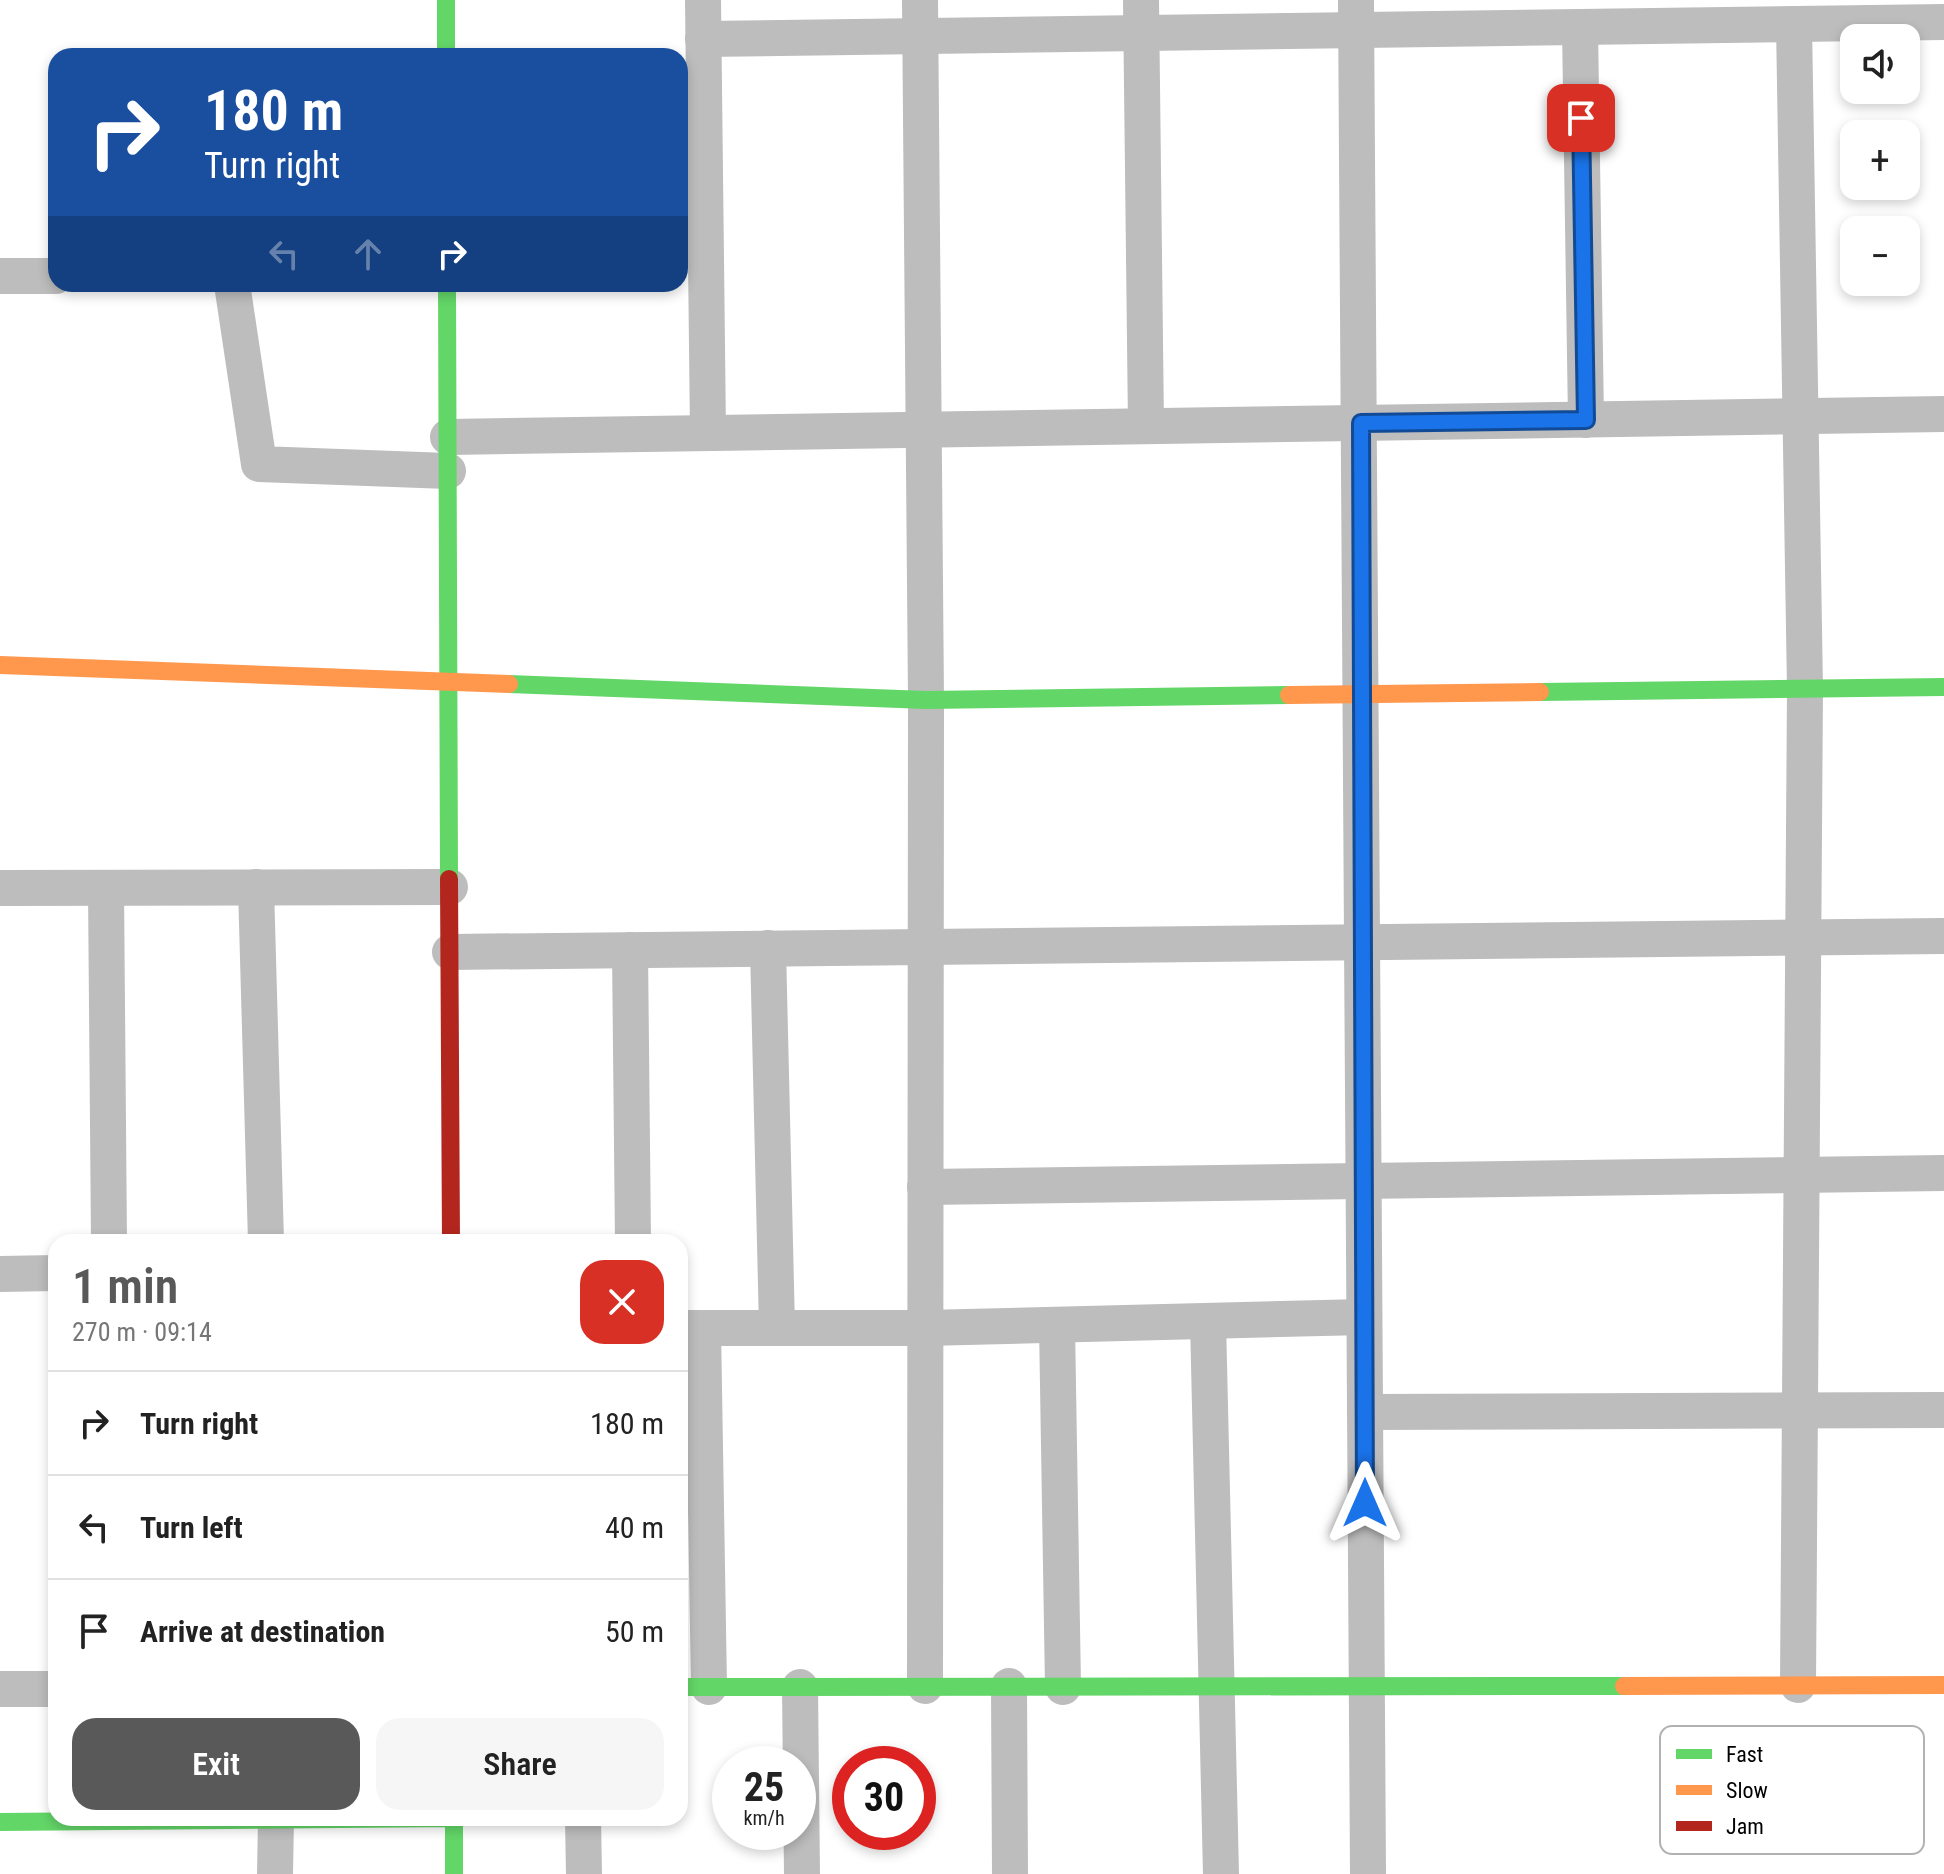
<!DOCTYPE html>
<meta charset="utf-8">
<style>
body{margin:0;font-family:"Roboto Condensed",sans-serif;background:#f6f6f6;color:#222;height:100vh;display:flex;flex-direction:column;font-size:30px;white-space:nowrap}
*{box-sizing:border-box;margin:0}
p{font-size:26px;color:#767676}
.icon{flex:none;width:44px;height:44px;fill:none;stroke:currentColor;stroke-width:2;stroke-linecap:round;stroke-linejoin:round}
.map{position:relative;flex:1;overflow:hidden}
.panel{position:absolute;left:48px;top:1234px;width:640px;height:592px;display:flex;flex-direction:column;background:#fff;border-radius:24px;box-shadow:0 4px 12px #0003}
.panel>*{flex:none}
.banner{position:absolute;left:48px;top:48px;width:640px;height:244px;border-radius:24px;box-shadow:0 4px 12px #0003;background:#1a4fa0;color:#fff;overflow:hidden}
.buttons{position:absolute;left:1840px;top:24px;display:grid;gap:16px}
.buttons a{display:grid;place-items:center;width:80px;height:80px;border-radius:16px;background:#fff;box-shadow:0 4px 12px #0003;font-size:40px}
.speed{position:absolute;left:712px;top:1746px;display:flex;gap:16px;font-size:40px;font-weight:700;text-align:center}
.speed>*{display:grid;place-content:center;width:104px;height:104px;border-radius:50%;background:#fff;box-shadow:0 4px 12px #0003;line-height:1}
.speed small{font-size:20px;font-weight:400}
.speed .limit{border:12px solid #d22;background:#fff;color:#111}
.pin{position:absolute;display:grid;place-items:center;width:68px;height:68px;color:#fff;margin:-34px;border-radius:16px;box-shadow:0 4px 12px #0006}
.me{position:absolute;width:88px;margin:-44px;rotate:0deg;stroke-linejoin:round;filter:drop-shadow(0 0 6px #0008)}
.turn{display:flex;align-items:center;gap:28px;height:168px;padding:0 24px;font-size:36px}
.turn .icon{width:104px;height:104px;stroke-width:2.5}
.turn b{display:block;font-size:56px;line-height:68px}
.lanes{display:flex;align-items:center;height:76px;padding:0 24px;background:#0003;justify-content:center;gap:40px;direction:ltr}
.lanes .off{opacity:.35}
.round{display:grid;place-items:center;flex:none;width:84px;height:84px;border-radius:24px;background:#f6f6f6}
.summary{display:flex;align-items:center;justify-content:space-between;height:136px;padding:0 24px}
h1{font-size:48px;font-weight:600;line-height:60px;color:#595959}
.cta{display:flex;gap:16px;margin-top:auto;padding:16px 24px}
.cta a{flex:1;height:92px;border-radius:24px;background:#595959;color:#fff;font-size:32px;font-weight:600;line-height:92px;text-align:center}
.cta a+a{background:#f6f6f6;color:#222}
ul{padding:0;list-style:none}
li{display:flex;align-items:center;gap:24px;height:104px;padding:0 24px;border-top:2px solid #e0e0e0}
li div{flex:1}
li b{display:block;font-size:30px}
li em{font-style:normal}
.map>svg:first-child{display:block}
</style>
<div class="map">
<svg width="1944" height="1874" viewBox="0 0 1944 1874">
<rect width="100%" height="100%" fill="#fff"/>
<g fill="none" stroke-linecap="round" stroke-linejoin="round">
<!-- street -->
<g stroke="#bdbdbd" stroke-width="36">
<polyline points="703,0 708,433"/>
<polyline points="920,0 926,700 925,1686"/>
<polyline points="1141,0 1146,426"/>
<polyline points="1356,0 1368,1874"/>
<polyline points="1794,24 1805,689 1798,1685"/>
<polyline points="1580,28 1586,420"/>
<polyline points="703,39 1944,22"/>
<polyline points="0,276 56,276"/>
<polyline points="232,284 259,464 448,471"/>
<polyline points="448,437 1944,414"/>
<polyline points="256,887 266,1242"/>
<polyline points="0,888 450,887"/>
<polyline points="106,888 109,1242"/>
<polyline points="768,948 777,1328"/>
<polyline points="630,950 633,1242"/>
<polyline points="450,952 1944,936"/>
<polyline points="925,1187 1944,1173"/>
<polyline points="0,1274 56,1273"/>
<polyline points="1208,1321 1221,1874"/>
<polyline points="1057,1325 1063,1687"/>
<polyline points="680,1328 925,1328 1364,1317"/>
<polyline points="703,1328 709,1687"/>
<polyline points="1365,1412 1944,1410"/>
<polyline points="1009,1686 1010,1874"/>
<polyline points="800,1687 802,1874"/>
<polyline points="0,1689 56,1689"/>
<polyline points="583,1818 584,1874"/>
<polyline points="275,1874 276,1818"/>
</g>
<!-- fast -->
<g stroke="#63d668" stroke-width="18">
<polyline points="446,0 446,56"/>
<polyline points="447,284 449,879"/>
<polyline points="509,684 926,700 1289,695"/>
<polyline points="1540,692 1944,687"/>
<polyline points="680,1687 1624,1686"/>
<polyline points="0,1822 454,1818 454,1874"/>
</g>
<!-- slow -->
<g stroke="#ff974d" stroke-width="18">
<polyline points="0,665 509,684"/>
<polyline points="1289,695 1540,692"/>
<polyline points="1624,1686 1944,1685"/>
</g>
<!-- jam -->
<polyline stroke="#b3261e" stroke-width="18" points="449,879 451,1242"/>
</g>
<g fill="none" stroke-linecap="round" stroke-linejoin="round">
<!-- route casing -->
<g stroke="#114b97" stroke-width="20">
<polyline id="route" points="1365,1503 1361,423 1586,420 1581,118"/>
</g>
<!-- route -->
<use href="#route" stroke="#1a73e8" stroke-width="14"/>
</g>
<!-- legend -->
<rect x="1660" y="1726" width="264" height="128" rx="12" fill="#fff" stroke="#b2b2b2" stroke-width="2"/>
<rect x="1676" y="1749" width="36" height="10" fill="#63d668"/>
<rect x="1676" y="1785" width="36" height="10" fill="#ff974d"/>
<rect x="1676" y="1821" width="36" height="10" fill="#b3261e"/>
<g font-size="22" fill="#000">
<text x="1726" y="1762">Fast</text>
<text x="1726" y="1798">Slow</text>
<text x="1726" y="1834">Jam</text>
</g>
</svg>
<div class="buttons">
<a><svg class="icon" aria-label="sound" viewBox="0 0 24 24"><path d="M4 9h4l5-4v14l-5-4H4zM17 9q2 3 0 6"/></svg></a>
<a>+</a>
<a>−</a>
</div>
<div class="speed"><div>25<small>km/h</small></div><div class="limit">30</div></div>
<div class="pin" style="left:1581px;top:118px;background:#d93025"><svg class="icon" aria-label="arrive" viewBox="0 0 24 24"><path d="M6 21V4h12l-3 4 3 4H6"/></svg></div>
<svg class="me" style="left:1365px;top:1503px" viewBox="-20 -20 40 40"><path d="M0-17L14 15 0 8-14 15z" fill="#1a73e8" stroke="#fff" stroke-width="4"/></svg>
<div class="banner">
<div class="turn"><svg class="icon" aria-label="right" viewBox="0 0 24 24"><path d="M7 20v-9h11M14 6l5 5-5 5"/></svg><div><b>180 m</b>Turn right</div></div>
<div class="lanes"><svg class="icon off" aria-label="left" viewBox="0 0 24 24"><path d="M17 20v-9H6M10 6l-5 5 5 5"/></svg><svg class="icon off" aria-label="ahead" viewBox="0 0 24 24"><path d="M12 20V5M6 11l6-6 6 6"/></svg><svg class="icon" aria-label="right" viewBox="0 0 24 24"><path d="M7 20v-9h11M14 6l5 5-5 5"/></svg></div>
</div>
<section class="panel">
<div class="summary"><div><h1>1 min</h1><p>270 m · 09:14</p></div><a class="round" style="background:#d93025;color:#fff"><svg class="icon" aria-label="close" viewBox="0 0 24 24"><path d="M6 6l12 12M18 6L6 18"/></svg></a></div>
<ul>
<li><svg class="icon" aria-label="right" viewBox="0 0 24 24"><path d="M7 20v-9h11M14 6l5 5-5 5"/></svg><div><b>Turn right</b></div><em>180 m</em></li>
<li><svg class="icon" aria-label="left" viewBox="0 0 24 24"><path d="M17 20v-9H6M10 6l-5 5 5 5"/></svg><div><b>Turn left</b></div><em>40 m</em></li>
<li><svg class="icon" aria-label="arrive" viewBox="0 0 24 24"><path d="M6 21V4h12l-3 4 3 4H6"/></svg><div><b>Arrive at destination</b></div><em>50 m</em></li>
</ul>
<div class="cta"><a>Exit</a><a>Share</a></div>
</section>
</div>
